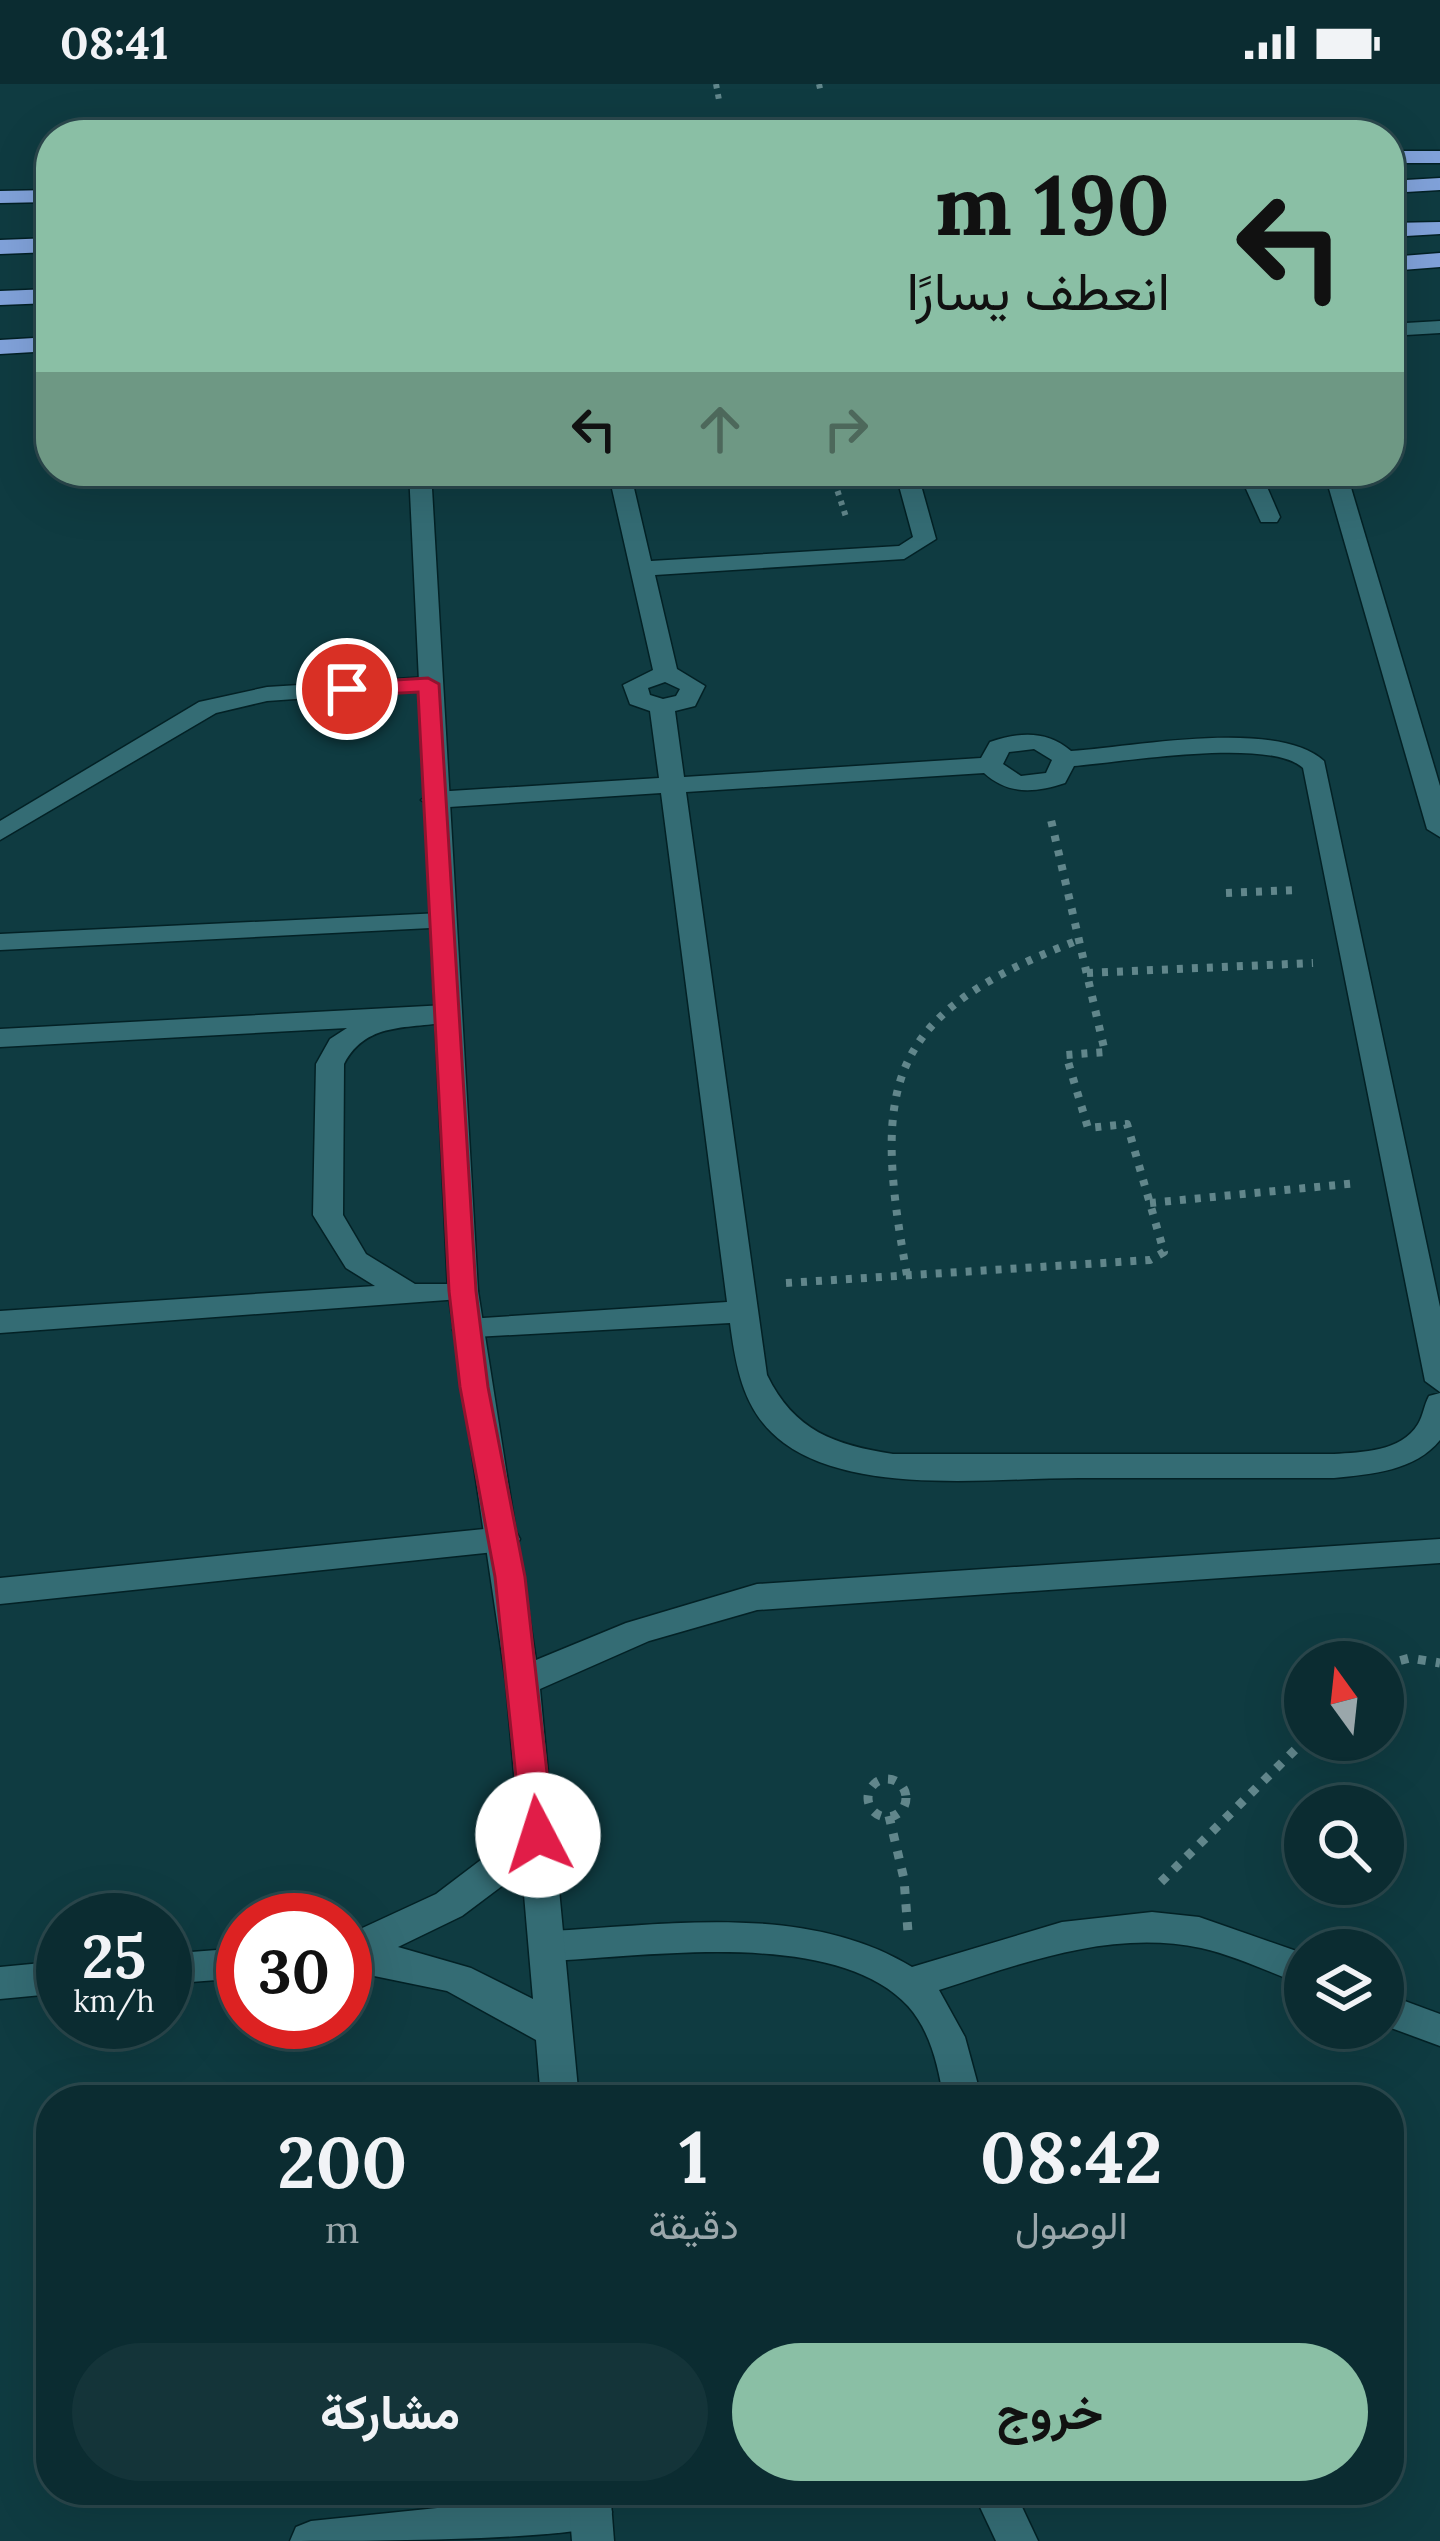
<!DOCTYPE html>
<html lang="ar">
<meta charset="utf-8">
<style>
body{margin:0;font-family:Lora,Vazirmatn,serif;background:#143439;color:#f1f3f6;direction:rtl;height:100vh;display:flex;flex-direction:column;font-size:45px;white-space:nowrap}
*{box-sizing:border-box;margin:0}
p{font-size:39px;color:#9aa7ab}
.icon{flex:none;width:66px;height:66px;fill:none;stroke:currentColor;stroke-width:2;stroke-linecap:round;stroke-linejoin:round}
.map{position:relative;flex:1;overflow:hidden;direction:ltr}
.sheet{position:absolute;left:36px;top:2001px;width:1368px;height:420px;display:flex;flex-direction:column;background:#0b2c31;border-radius:48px;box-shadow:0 12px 48px #0002,0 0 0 3px #2b484d;direction:rtl}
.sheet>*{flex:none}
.guide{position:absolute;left:36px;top:36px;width:1368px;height:366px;border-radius:48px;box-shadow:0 12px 48px #0002,0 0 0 3px #2b484d;direction:rtl;background:#8abfa5;color:#111;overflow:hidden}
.needle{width:78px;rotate:345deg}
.tools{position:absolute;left:1284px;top:1557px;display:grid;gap:24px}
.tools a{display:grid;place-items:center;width:120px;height:120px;border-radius:50%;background:#0b2c31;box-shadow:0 12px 48px #0002,0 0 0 3px #2b484d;font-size:60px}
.speed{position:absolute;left:36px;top:1809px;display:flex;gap:24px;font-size:60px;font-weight:700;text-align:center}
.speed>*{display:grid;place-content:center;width:156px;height:156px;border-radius:50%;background:#0b2c31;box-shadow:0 12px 48px #0002,0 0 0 3px #2b484d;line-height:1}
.speed small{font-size:30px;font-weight:400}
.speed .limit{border:18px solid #d22;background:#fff;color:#111}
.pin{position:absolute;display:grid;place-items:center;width:102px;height:102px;color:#fff;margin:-51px;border:6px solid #fff;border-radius:50%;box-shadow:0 3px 12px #0007}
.me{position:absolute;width:132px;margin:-66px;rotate:355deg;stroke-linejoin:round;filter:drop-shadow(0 0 9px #0008)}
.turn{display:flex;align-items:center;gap:42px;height:252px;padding:0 36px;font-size:54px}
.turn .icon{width:156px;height:156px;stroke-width:2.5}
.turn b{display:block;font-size:84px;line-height:102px}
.lanes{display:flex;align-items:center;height:114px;padding:0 36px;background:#0003;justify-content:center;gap:60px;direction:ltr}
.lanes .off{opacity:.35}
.eta{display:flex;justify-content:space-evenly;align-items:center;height:204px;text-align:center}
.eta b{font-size:72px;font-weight:700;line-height:84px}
.cta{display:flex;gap:24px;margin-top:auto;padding:24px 36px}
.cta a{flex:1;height:138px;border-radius:72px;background:#8abfa5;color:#111;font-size:48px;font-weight:700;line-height:138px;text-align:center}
.cta a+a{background:#143439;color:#f1f3f6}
.status{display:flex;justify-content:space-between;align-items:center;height:84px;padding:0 60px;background:#0b2c31;direction:ltr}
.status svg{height:33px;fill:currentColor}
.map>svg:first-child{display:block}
</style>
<div class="status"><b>08:41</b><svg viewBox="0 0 49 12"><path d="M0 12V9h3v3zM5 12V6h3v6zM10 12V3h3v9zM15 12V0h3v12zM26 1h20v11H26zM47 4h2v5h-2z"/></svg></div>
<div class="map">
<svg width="1440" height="2457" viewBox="0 0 1440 2457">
<rect width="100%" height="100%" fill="#0f3b41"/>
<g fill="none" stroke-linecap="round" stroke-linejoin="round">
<!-- service casing -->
<g stroke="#032125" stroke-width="3">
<g id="service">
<path d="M608,387H630L651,477L899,462L913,453L895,387H917L936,455L904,475L655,491L677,585L705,602L695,622L675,627L684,693L981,674L990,658C1019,648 1047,646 1071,667C1133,663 1277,634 1324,677L1440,1223V1308L1425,1297L1303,684C1269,653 1123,678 1074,682L1065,699C1035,709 1008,711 984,689L686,708L767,1291C794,1347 835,1361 893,1370H1334C1362,1368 1401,1368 1418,1340C1423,1332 1424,1321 1429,1312L1440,1309V1356C1415,1387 1372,1390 1334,1394C1249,1394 1164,1394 1079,1394C993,1394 856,1412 784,1359C744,1330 736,1285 730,1239L457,1254L453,1246L457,1238L468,1235L727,1218L661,709L434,724L421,716L434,708L659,694L650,627L630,620L623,601L653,586ZM665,598L680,605L676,612L663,615L650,611L648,604ZM1034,665L1052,676L1046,689L1021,692L1003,680L1009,668Z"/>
<polygon points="1238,387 1260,387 1280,433 1277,438 1261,438"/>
<polygon points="428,593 440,600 436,605 267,617 216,629 0,756 0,737 199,618 267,603"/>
<polygon points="441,829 454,837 450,843 0,866 0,850"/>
<path d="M446,921L460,930L456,936C414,947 368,934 344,980L343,1131L366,1170L415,1200H474L478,1207L474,1214L0,1249V1227L375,1202L346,1184L313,1131L316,980L330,955L347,944L0,963V945Z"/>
<polygon points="504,1443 515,1446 520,1455 515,1464 504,1467 0,1520 0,1494"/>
<path d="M1152,1828L1199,1833L1305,1870V1901C1270,1889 1237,1872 1201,1864C1111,1845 1023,1879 939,1906L965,1953L982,2016H944C938,1982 931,1948 908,1922C835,1843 647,1873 549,1877L536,1873L531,1862L536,1851L549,1847C667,1841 806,1818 912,1883L1062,1838Z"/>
<polygon points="1383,1909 1440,1930 1440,1962 1383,1941"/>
<polygon points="972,2406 1014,2406 1038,2457 996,2457"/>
<path d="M591,2408L606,2414L612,2428L606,2442C537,2457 370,2457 290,2457L296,2443L311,2437Z"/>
</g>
</g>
<!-- minor casing -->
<g stroke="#032125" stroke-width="3">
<g id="minor">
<polygon points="1440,237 1440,249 1389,252 1389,240"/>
<path d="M409,387H431L478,1207L536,1576L626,1539L757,1500L1440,1455V1479L757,1526L649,1557L540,1605L579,2016H541L536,1956L447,1907L345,1886V1852L436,1810L519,1747L506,1598L448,1207ZM522,1787L533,1915L471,1884L398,1863L462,1832Z"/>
<polygon points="1324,387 1346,387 1440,702 1440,753 1427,745"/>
<polygon points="243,1864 243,1894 165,1900 165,1870"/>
<polygon points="63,1877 63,1909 0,1915 0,1883"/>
<polygon points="568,2406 610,2406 614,2457 572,2457"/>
</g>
</g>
<!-- trunk casing -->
<g stroke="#032125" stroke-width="3">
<g id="trunk">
<rect x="1389" y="67" width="51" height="12"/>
<polygon points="1440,94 1440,106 1389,109 1389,97"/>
<polygon points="51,106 51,118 0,119 0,107"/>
<polygon points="1440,138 1440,150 1389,153 1389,139"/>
<polygon points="51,154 51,168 0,170 0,156"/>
<polygon points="1440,169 1440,183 1389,187 1389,173"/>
<polygon points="51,205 51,219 0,221 0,207"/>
<polygon points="51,253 51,267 0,270 0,256"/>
</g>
</g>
<!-- path-far2 -->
<g stroke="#61868b" stroke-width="6" stroke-dasharray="4.5 6" stroke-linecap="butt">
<polyline points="716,0 719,16"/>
<polyline points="819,0 821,9"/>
<polyline points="831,387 847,436"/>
</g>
<!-- path-far1 -->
<g stroke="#61868b" stroke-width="8" stroke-dasharray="6 9" stroke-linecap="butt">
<polyline points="1226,809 1297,806"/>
<polyline points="1087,889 1313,879"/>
<polyline points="1150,1119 1358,1099"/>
<path d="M907,1191C871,997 887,929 1079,856"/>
<polyline points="786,1199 1150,1176 1164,1168 1127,1040 1088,1044 1066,971 1105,968 1051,736"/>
</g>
<!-- path -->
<g stroke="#61868b" stroke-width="9" stroke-dasharray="8 10" stroke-linecap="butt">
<polyline points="1383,1581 1410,1574 1440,1579"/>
<circle cx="887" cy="1714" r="19"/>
<polyline points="889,1732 904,1795 908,1848"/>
<polyline points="1161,1798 1305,1656"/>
</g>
<!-- service -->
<use href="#service" fill="#346c74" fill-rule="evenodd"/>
<!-- minor -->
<use href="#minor" fill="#346c74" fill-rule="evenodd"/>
<!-- trunk -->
<use href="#trunk" fill="#81a2da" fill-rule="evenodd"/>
</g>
<!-- route -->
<polygon fill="#e11d48" stroke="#92132f" stroke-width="3" points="428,594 439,600 476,1207 488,1303 525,1493 554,1751 538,1764 522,1751 495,1493 460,1303 449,1207 418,608 347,612 336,605 347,599"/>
</svg>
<div class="tools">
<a><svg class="needle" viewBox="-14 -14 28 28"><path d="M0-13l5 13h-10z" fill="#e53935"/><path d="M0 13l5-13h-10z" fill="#9aa7ab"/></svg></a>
<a><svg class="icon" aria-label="search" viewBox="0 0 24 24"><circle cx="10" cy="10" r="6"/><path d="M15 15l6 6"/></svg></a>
<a><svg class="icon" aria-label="layers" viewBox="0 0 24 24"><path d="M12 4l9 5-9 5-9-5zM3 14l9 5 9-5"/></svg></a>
</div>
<div class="speed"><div>25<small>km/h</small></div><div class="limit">30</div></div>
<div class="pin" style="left:347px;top:605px;background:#d93025"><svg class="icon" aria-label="arrive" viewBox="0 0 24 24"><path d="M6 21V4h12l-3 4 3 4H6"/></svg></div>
<svg class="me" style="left:538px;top:1751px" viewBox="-20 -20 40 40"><circle r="19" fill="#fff"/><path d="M0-13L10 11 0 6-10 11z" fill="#e11d48"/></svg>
<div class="guide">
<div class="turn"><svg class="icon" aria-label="left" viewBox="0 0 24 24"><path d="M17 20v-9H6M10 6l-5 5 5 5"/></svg><div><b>190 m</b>انعطف يسارًا</div></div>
<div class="lanes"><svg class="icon" aria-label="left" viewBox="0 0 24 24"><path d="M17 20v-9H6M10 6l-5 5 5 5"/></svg><svg class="icon off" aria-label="ahead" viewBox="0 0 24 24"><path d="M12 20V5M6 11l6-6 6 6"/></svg><svg class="icon off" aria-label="right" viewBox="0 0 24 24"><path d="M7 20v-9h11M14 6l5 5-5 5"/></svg></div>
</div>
<section class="sheet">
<div class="eta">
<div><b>08:42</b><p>الوصول</p></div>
<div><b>1</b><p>دقيقة</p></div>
<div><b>200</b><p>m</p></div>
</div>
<div class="cta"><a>خروج</a><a>مشاركة</a></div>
</section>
</div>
